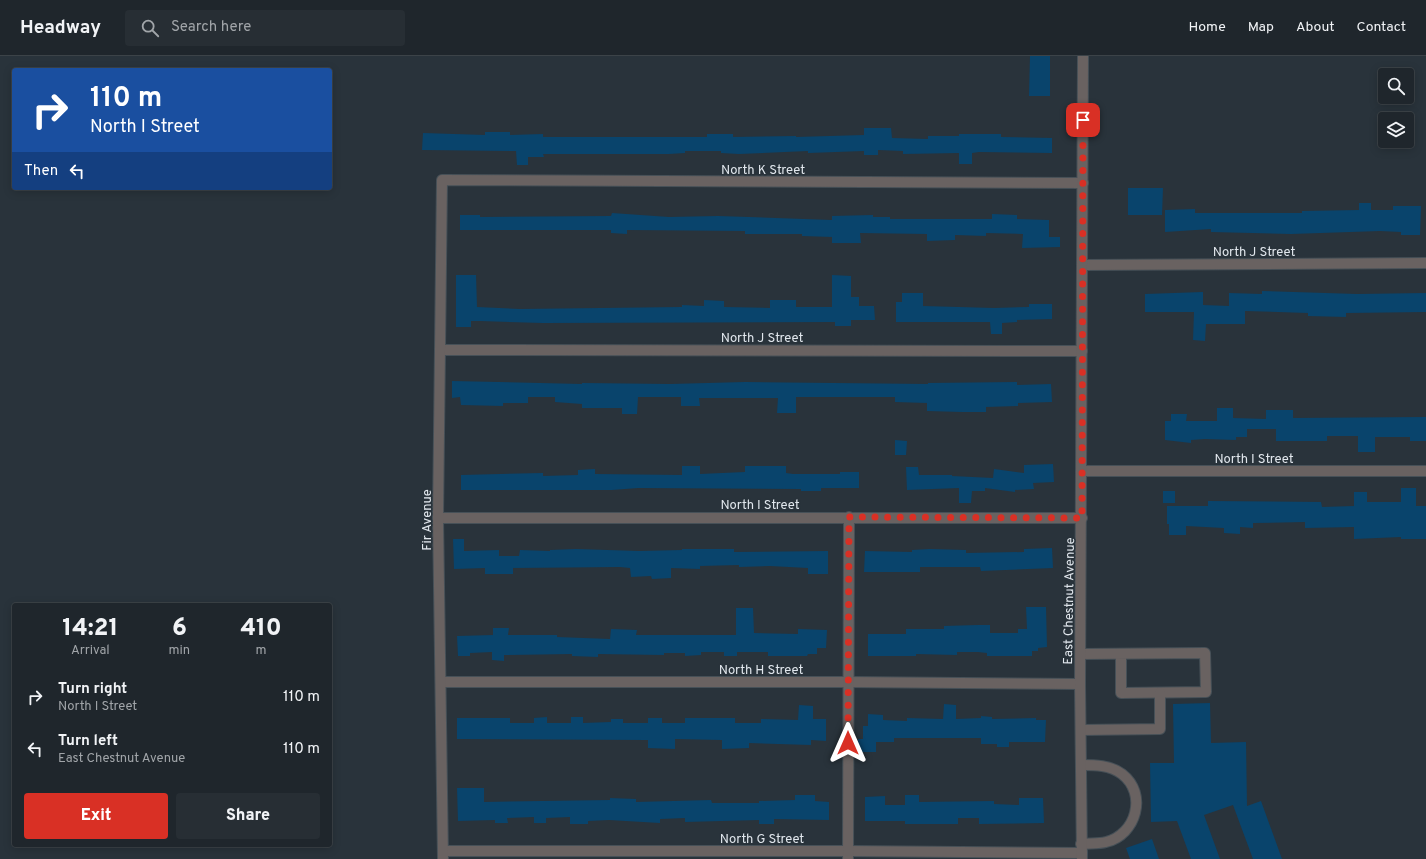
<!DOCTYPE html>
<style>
body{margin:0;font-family:Overpass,sans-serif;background:#272e34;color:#f1f3f6;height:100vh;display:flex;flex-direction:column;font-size:15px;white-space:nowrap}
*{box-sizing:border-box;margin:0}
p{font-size:13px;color:#a1a5a9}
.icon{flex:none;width:22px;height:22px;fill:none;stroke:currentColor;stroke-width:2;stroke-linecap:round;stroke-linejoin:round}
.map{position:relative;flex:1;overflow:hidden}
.side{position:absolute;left:12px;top:547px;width:320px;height:244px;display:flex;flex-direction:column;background:#1f262c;border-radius:4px;box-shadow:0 2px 10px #0003,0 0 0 1px #3c4348}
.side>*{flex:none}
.hud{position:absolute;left:12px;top:12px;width:320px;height:122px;border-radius:4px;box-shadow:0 2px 10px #0003,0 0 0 1px #3c4348;background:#1a4fa0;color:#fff;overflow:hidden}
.controls{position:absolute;left:1378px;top:12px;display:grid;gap:8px}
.controls a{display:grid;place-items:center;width:36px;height:36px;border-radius:4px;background:#1f262c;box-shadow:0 2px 10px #0003,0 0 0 1px #3c4348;font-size:20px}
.pin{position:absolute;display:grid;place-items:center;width:34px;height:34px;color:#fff;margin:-17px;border-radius:8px;box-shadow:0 2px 6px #0006}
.me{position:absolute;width:44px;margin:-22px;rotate:0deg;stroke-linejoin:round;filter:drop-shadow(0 0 3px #0008)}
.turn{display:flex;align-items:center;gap:14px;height:84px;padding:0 12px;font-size:18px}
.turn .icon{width:52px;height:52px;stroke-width:2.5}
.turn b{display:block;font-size:28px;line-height:34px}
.then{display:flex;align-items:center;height:38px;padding:0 12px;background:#0003;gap:8px;font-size:15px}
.eta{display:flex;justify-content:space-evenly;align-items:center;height:68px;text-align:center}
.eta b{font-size:24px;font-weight:800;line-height:28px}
.cta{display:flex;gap:8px;margin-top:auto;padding:8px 12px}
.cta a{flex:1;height:46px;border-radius:4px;background:#d93025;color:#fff;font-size:16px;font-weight:800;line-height:46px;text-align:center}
.cta a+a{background:#272e34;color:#f1f3f6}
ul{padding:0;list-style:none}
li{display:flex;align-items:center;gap:12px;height:52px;padding:0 12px}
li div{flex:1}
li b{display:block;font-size:15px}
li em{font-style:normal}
header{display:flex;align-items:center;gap:24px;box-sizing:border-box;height:56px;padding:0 20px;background:#1f262c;border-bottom:1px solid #3c4348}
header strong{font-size:19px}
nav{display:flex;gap:22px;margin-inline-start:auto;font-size:14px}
.search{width:280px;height:36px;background:#272e34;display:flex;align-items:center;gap:10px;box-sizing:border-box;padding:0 14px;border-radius:4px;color:#a1a5a9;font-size:15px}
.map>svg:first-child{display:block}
</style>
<header>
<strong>Headway</strong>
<div class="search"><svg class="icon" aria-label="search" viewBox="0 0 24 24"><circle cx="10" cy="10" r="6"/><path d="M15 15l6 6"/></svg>Search here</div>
<nav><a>Home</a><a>Map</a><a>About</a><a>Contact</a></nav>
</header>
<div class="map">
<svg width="1426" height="803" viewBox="0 0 1426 803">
<rect width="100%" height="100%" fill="#29333b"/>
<!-- building -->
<g fill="#09446c">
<polygon points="1030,0 1050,0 1050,40 1029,40"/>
<polygon points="864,72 891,72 892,82 928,83 928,80 959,80 959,78 1001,78 1001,81 1052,82 1052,97 979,96 972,97 972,108 959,108 959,97 903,98 903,95 878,94 878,99 864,99 864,95 808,97 808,95 739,98 721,97 721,95 685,95 685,97 669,98 543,98 544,101 528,101 528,109 517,109 516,95 422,94 423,77 485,79 485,76 510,76 510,79 543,78 543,81 707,81 707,78 733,78 733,81 796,80 796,81 864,79"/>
<polygon points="1128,132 1163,132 1162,159 1128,159"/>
<polygon points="1359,147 1371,147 1371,154 1393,154 1393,150 1421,150 1420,179 1401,179 1401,176 1380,175 1291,178 1211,176 1211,173 1165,176 1165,154 1195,153 1195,157 1302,157 1302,155 1359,154"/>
<polygon points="612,157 669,161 718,160 832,164 832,160 873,159 873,161 890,161 890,163 992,163 992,158 1017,159 1017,163 1049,164 1049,181 1060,181 1060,191 1022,192 1023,178 986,177 986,180 955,179 955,184 927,185 927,178 860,177 861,187 832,187 832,181 802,180 802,178 745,178 745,175 627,174 627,178 611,177 611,174 460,174 460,159 480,159 480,161 611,160"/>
<polygon points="456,219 476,219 477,251 520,253 682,251 682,249 704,250 704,244 724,245 724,251 770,252 770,244 796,244 796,251 832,251 832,219 851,220 851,241 859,241 859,250 874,250 875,264 851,264 851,270 835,270 835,266 543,267 480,265 471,265 471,271 456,271"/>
<polygon points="1262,235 1357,238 1426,237 1426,256 1346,257 1346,261 1308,260 1308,257 1245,255 1245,268 1206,268 1205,285 1193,284 1194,256 1145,256 1145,238 1203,236 1203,249 1229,250 1229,237 1262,238"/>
<polygon points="902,237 923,237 923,250 994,252 1029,251 1029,248 1052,248 1052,263 1017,264 1017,266 1002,267 1002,278 991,278 990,266 896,266 896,246 902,246"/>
<polygon points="452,325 582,328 582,327 670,328 745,326 928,328 928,327 1017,326 1017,329 1051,328 1052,346 1018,347 1018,350 986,351 986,356 962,356 927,355 927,347 895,346 895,341 796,341 796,357 777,357 778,342 699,342 700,350 681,350 681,341 638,341 637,358 622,358 622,352 582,352 582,348 555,346 555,341 528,341 528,347 503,347 503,350 461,349 460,341 452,342"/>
<polygon points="1217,352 1233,352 1233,362 1266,363 1266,354 1293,354 1293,362 1426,361 1426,385 1410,385 1410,381 1375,381 1375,396 1358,396 1358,380 1327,380 1327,385 1276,385 1276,373 1247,373 1247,381 1236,381 1236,384 1205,383 1191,384 1191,387 1165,384 1165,365 1171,365 1171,358 1187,358 1186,365 1217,365"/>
<polygon points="895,384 907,385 906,399 895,399"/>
<polygon points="1053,408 1054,426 1033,427 1034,433 1015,434 1015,436 985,432 985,435 972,435 971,447 959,447 959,432 907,434 906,411 918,411 919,419 952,419 952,420 993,422 994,413 1024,417 1024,409"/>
<polygon points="682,410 700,410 700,418 745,416 745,410 786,410 786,417 793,418 840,418 840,416 859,416 859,432 821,432 821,435 801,435 801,433 638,432 612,434 461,434 461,419 543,417 543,420 578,419 578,414 595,413 595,418 682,419"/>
<polygon points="1401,432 1416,432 1416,450 1426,450 1426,483 1401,483 1401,481 1354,483 1354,471 1305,472 1305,466 1253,467 1253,472 1240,471 1240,478 1224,477 1224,472 1186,470 1186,479 1169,479 1169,468 1167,468 1167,450 1208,450 1208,445 1321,446 1322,451 1354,450 1354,436 1367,436 1367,446 1401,446"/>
<rect x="1163" y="435" width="12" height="12"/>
<polygon points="453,483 464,483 464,495 499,494 499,500 519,500 520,494 550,495 550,494 576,493 639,495 682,494 682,493 734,493 734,496 828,495 828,518 808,518 808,512 770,510 739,511 739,509 700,510 700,513 671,512 671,522 652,523 651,520 631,521 630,512 620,511 513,512 513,518 485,518 485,512 454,513"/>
<polygon points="1052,492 1053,512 981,515 980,511 920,511 920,516 864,516 865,495 912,496 912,494 930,493 966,494 966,497 1024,496 1024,493"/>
<polygon points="1026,551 1046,551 1047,591 1038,592 1038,595 1032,595 1032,600 987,600 987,597 978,596 957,596 957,599 916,598 916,600 868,600 868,578 906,578 906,573 944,573 944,570 978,569 990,569 990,577 1018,577 1018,573 1027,573"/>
<polygon points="736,552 753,552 754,577 798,578 798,573 827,574 826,592 817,592 817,598 808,598 807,600 768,600 768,596 737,596 737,600 724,600 724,596 701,596 701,599 685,600 685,597 664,597 664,599 598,598 598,601 572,600 572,598 504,599 504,605 492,604 492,596 470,597 470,600 458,600 457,580 493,579 493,572 509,572 508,579 557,579 557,581 610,583 611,573 637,574 636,579 736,579"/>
<polygon points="1210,647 1211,687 1246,686 1247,750 1261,745 1282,803 1253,803 1233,749 1204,759 1220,803 1191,803 1177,765 1151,766 1150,707 1174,707 1173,648"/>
<polygon points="944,648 956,649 956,663 981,662 981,660 992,661 992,663 1036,662 1036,664 1046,664 1045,686 1009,686 1009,691 997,691 997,688 981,688 981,682 894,682 894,686 876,686 876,696 858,696 858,683 863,683 863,670 868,670 868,658 883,659 883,664 907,665 907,662 943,663"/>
<polygon points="799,649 813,650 813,663 826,663 826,685 811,684 811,689 749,687 749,692 722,693 722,684 675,683 675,693 648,692 648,684 457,683 457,662 510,662 510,667 534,667 534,662 547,661 547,667 571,667 571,661 583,661 583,667 611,666 611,663 623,663 623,667 648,667 648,662 662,662 662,667 685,667 685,662 735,662 735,667 761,667 761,663 798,664"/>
<polygon points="457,732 484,732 484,746 610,744 610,742 636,743 636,746 711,744 712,747 759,747 759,745 795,744 795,739 815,739 815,745 829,746 829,764 774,763 774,768 759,768 759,764 685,766 685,762 660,763 660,767 609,764 588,765 588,768 570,768 570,761 546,762 546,767 534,767 534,761 507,762 508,767 495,767 495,764 458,765"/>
<polygon points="905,739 919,739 919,746 994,745 994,748 1019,749 1019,742 1043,742 1044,767 979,768 979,762 958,762 958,768 905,768 905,765 865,765 865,741 885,740 885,749 905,749"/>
<polygon points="1152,783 1159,803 1130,803 1126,792"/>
</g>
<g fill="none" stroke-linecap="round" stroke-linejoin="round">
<!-- minor casing -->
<g stroke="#465057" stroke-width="12">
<g id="minor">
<polyline points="1083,209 1426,207"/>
<polyline points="441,294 1082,295"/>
<polyline points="1082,415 1426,415"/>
<polyline points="438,462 1082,462"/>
<polyline points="1081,598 1205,597 1206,636 1121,637 1121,598"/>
<polyline points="441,626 848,626 1080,628"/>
<polyline points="1081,674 1160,673 1160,637"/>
<path d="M1081,709C1095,709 1110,709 1122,718C1148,738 1136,779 1106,786C1099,788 1089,787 1081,788"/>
<polyline points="443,795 848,795 1082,797"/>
<polyline points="443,803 438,462 442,124 1083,127"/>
<polyline points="848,803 849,461"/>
<polyline points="1082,803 1080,628 1083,0"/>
</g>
</g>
<!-- minor -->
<use href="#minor" stroke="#696261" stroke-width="10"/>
</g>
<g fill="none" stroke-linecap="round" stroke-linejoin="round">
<!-- route -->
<polyline stroke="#d93025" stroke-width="7" stroke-dasharray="0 12.6" points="848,687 849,461 1082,462 1083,64"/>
</g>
<g text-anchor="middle" stroke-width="3" stroke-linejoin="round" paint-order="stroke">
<!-- street labels -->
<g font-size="13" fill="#e1e7ed" stroke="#29333b">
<text x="763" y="118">North K Street</text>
<text x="1254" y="200">North J Street</text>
<text x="762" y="286">North J Street</text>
<text x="1254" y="407">North I Street</text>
<text x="760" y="453">North I Street</text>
<text transform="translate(426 464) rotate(-90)" y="5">Fir Avenue</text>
<text transform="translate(1068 545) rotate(-89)" y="5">East Chestnut Avenue</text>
<text x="761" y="618">North H Street</text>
<text x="762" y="787">North G Street</text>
</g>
</g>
</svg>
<div class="controls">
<a><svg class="icon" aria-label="search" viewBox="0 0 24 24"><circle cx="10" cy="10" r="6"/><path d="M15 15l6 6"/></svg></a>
<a><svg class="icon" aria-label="layers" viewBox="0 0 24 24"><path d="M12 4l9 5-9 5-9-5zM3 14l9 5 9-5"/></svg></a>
</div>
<div class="pin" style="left:1083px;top:64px;background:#d93025"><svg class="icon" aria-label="arrive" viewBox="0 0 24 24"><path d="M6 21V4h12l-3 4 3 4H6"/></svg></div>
<svg class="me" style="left:848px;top:687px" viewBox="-20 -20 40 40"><path d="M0-17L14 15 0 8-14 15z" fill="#d93025" stroke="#fff" stroke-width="4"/></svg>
<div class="hud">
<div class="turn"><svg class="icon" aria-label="right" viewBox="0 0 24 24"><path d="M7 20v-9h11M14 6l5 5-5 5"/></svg><div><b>110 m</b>North I Street</div></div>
<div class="then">Then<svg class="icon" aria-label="left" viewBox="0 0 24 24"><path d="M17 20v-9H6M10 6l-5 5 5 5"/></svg></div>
</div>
<section class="side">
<div class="eta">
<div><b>14:21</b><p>Arrival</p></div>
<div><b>6</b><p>min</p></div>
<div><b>410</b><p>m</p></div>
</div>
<ul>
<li><svg class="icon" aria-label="right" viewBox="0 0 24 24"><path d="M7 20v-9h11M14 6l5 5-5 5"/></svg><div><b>Turn right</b><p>North I Street</p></div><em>110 m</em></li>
<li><svg class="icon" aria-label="left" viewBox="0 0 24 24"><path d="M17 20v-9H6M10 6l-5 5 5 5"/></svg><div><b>Turn left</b><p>East Chestnut Avenue</p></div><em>110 m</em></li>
</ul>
<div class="cta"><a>Exit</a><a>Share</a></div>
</section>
</div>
